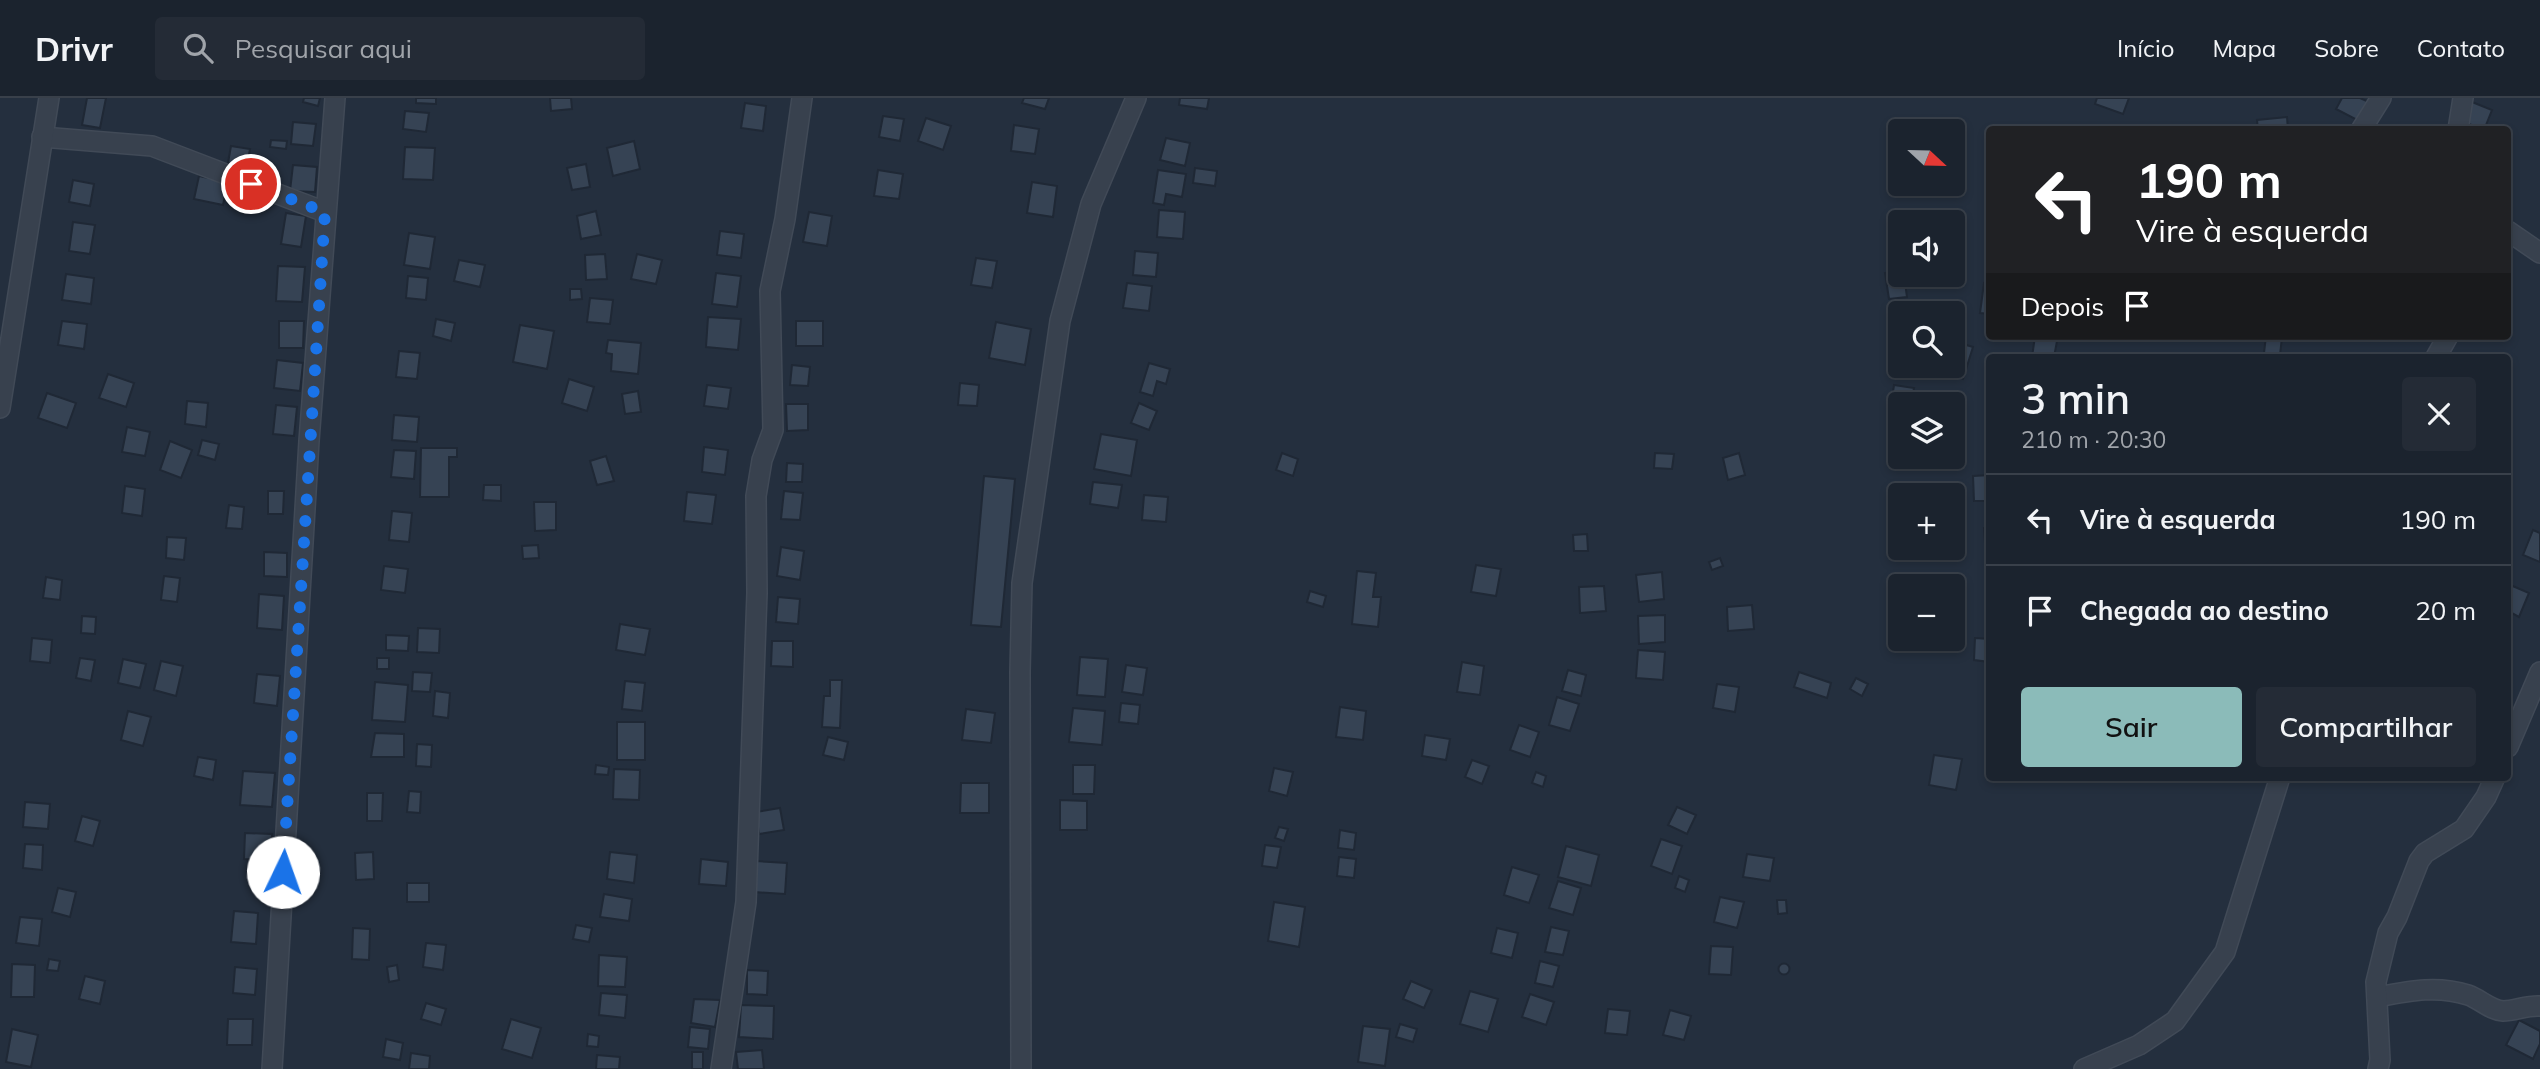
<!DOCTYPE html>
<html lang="pt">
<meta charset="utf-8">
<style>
body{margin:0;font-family:Mulish,sans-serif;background:#242b36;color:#f1f3f6;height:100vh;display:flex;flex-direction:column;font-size:26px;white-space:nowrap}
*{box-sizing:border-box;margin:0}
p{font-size:23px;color:#a0a4aa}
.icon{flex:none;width:38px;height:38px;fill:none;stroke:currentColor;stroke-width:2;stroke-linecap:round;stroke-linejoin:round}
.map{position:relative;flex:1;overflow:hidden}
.details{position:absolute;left:1986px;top:256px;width:525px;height:427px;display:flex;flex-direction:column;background:#1b232e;border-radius:7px;box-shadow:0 4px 10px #0003,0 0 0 2px #39404a}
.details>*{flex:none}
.guide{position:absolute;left:1986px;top:28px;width:525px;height:214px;border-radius:7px;box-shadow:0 4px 10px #0003,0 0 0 2px #39404a;background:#202124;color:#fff;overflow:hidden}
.needle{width:46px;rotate:112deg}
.fabs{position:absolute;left:1888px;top:21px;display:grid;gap:14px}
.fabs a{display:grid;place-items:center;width:77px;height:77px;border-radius:7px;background:#1b232e;box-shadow:0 4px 10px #0003,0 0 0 2px #39404a;font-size:35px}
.pin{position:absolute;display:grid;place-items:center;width:60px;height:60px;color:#fff;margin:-30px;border:4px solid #fff;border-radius:50%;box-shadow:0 2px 7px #0007}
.me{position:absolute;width:77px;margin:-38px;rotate:3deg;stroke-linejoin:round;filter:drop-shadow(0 0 5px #0008)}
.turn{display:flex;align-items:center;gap:24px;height:147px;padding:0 35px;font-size:32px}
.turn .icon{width:91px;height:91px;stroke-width:2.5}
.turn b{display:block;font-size:49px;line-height:60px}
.then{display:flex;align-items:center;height:66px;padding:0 35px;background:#0003;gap:14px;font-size:26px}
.round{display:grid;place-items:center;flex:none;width:74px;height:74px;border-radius:7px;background:#242b36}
.headline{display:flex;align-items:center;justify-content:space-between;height:119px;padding:0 35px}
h1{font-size:42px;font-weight:600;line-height:52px}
.action{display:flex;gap:14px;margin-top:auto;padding:14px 35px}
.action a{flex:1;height:80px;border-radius:7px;background:#8bbbb9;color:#111;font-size:28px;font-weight:600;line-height:80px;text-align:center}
.action a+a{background:#242b36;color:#f1f3f6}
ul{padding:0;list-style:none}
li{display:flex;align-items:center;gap:21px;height:91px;padding:0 35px;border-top:2px solid #39404a}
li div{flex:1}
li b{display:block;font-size:26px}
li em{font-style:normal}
header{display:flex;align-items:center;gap:42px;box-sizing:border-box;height:98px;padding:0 35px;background:#1b232e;border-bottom:2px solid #39404a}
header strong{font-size:33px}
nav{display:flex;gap:38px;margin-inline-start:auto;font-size:24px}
.search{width:490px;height:63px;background:#242b36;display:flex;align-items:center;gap:18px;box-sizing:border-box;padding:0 24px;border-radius:7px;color:#a0a4aa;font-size:26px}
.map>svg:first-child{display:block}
</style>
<header>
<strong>Drivr</strong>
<div class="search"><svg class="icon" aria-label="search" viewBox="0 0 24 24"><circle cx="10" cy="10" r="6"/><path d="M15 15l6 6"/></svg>Pesquisar aqui</div>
<nav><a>Início</a><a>Mapa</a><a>Sobre</a><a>Contato</a></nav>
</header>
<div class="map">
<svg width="2540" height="971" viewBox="0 0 2540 971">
<rect width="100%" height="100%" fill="#242f3e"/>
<!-- building -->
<g fill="#364354" stroke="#1f2835" stroke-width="2">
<polygon points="87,0 106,0 100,30 82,27"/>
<polygon points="304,0 320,0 318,8 303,4"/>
<polygon points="416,0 436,0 436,6 416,5"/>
<polygon points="550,0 571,0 572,11 551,13"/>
<polygon points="1024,0 1049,0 1045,11 1022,5"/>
<polygon points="1180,0 1209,0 1207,11 1179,7"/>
<polygon points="2097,0 2129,0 2123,16 2095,6"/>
<polygon points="2342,0 2360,0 2369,4 2359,23 2336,11"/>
<polygon points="2472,4 2492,12 2484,32 2464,24"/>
<polygon points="745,5 766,8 763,33 741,30"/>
<polygon points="405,13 429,15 426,34 403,31"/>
<polygon points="883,18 904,21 900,43 879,39"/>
<polygon points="2287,19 2288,32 2258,32 2257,22"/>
<polygon points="926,20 951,28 943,52 918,43"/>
<polygon points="293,24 316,26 313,48 291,46"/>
<polygon points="1014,27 1039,31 1035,56 1011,53"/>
<polygon points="1166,40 1190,45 1185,68 1160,62"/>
<polygon points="271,42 287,43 286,51 270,49"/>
<polygon points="634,43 640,71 613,78 607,50"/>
<polygon points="231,48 250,51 247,68 228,65"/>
<polygon points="405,49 435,50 433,82 403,81"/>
<polygon points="586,66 590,89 572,92 567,70"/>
<polygon points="293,67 317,69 315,94 290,93"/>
<polygon points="1195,70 1217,73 1215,88 1193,85"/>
<polygon points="878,72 903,76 899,101 874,98"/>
<polygon points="1158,72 1186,76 1182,99 1166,96 1164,107 1153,105"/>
<polygon points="199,78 228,84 223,107 194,101"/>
<polygon points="73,82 94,86 90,108 69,104"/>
<polygon points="1032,84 1057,88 1053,119 1027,115"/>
<polygon points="1159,112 1185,114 1183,141 1157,139"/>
<polygon points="596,113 601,137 581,141 577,118"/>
<polygon points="809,114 832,118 827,148 803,144"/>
<polygon points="286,115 306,118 301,149 281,146"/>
<polygon points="73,124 95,127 90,156 69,153"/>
<polygon points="720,133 744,136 741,160 717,157"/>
<polygon points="409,135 435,139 430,171 404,167"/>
<polygon points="1135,153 1158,155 1156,179 1133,177"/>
<polygon points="605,156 607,181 586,182 585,157"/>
<polygon points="637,156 662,162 656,186 631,181"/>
<polygon points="976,160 997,163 992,190 971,187"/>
<polygon points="459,162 485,167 480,189 454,183"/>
<polygon points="278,168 305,169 302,204 276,203"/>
<polygon points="1900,172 1900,177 1904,177 1907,199 1889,201 1885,175"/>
<polygon points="716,175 741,178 737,209 712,206"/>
<polygon points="66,176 94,180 91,206 62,202"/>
<polygon points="408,178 428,180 426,202 406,200"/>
<polygon points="1127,185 1152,188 1149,213 1123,210"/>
<polygon points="1984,185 1990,186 1990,216 1980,215"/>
<polygon points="570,191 581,191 582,201 570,202"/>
<polygon points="590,200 613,202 610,226 587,224"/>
<polygon points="708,219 741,221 738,252 706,249"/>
<polygon points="436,221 455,225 451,243 433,238"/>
<polygon points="62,223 87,226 84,251 58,247"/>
<polygon points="279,223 304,223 303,250 279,250"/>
<rect x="796" y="223" width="27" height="25"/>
<polygon points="996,224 1031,231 1025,267 989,260"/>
<polygon points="520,227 554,233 547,271 513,264"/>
<polygon points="2035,238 2058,238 2054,259 2032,259"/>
<polygon points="2266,238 2282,239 2280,257 2264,255"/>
<polygon points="608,242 641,245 638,276 611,273 612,256 606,255"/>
<polygon points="1953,243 1973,249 1963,281 1940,273 1942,268 1953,268"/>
<polygon points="399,253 420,255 417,281 396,279"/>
<polygon points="277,262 303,265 300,293 274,290"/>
<polygon points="1149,265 1170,271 1166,286 1157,283 1153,298 1140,294"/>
<polygon points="792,267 810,269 808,288 790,287"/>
<polygon points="108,276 134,285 126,309 99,300"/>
<polygon points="569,281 594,289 587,313 562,305"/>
<polygon points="960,285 979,287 977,308 958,307"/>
<polygon points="707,287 731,290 728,311 704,308"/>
<polygon points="1894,287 1914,290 1911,306 1900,306 1900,316 1890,314"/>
<polygon points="638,293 641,314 625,316 622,296"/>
<polygon points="47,295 76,305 67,330 38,320"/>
<polygon points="187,303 208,305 206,329 185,326"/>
<polygon points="1139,305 1157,313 1149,332 1131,325"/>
<polygon points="786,306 808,306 808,332 787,333"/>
<polygon points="276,307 297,309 294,338 273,336"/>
<polygon points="394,317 419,319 417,344 392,342"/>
<polygon points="127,329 150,334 145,358 122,354"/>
<polygon points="1101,336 1137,342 1131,378 1094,371"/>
<polygon points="202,342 219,346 215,362 198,357"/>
<polygon points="170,343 192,352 181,380 160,372"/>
<polygon points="704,349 728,352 725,377 702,374"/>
<polygon points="421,350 457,350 457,359 449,359 449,399 420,399"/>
<polygon points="394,352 416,353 414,381 391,379"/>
<polygon points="1282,355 1298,361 1293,378 1276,372"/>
<polygon points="1655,355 1674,356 1672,371 1654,370"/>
<polygon points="1739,355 1745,377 1728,382 1723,360"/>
<polygon points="606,358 614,383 597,387 590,363"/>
<polygon points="787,365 803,366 802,384 786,384"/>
<polygon points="1990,377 1990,403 1974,403 1973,378"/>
<polygon points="984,378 1015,381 1001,529 971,527"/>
<polygon points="1093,384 1122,387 1118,410 1090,406"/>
<polygon points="484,387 501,387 501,403 483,402"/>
<polygon points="125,388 145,391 142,418 122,415"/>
<polygon points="268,393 284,393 283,416 268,416"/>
<polygon points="784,393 803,395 800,422 781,421"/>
<polygon points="687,394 716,397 712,426 684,423"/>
<polygon points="1144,397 1168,399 1166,424 1142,422"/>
<polygon points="534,404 556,404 556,432 535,433"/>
<polygon points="229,407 244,409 242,431 226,430"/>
<polygon points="392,413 412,415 409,444 389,442"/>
<polygon points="1984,430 1990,430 1990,460 1986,460"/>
<polygon points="2533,432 2540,435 2540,464 2523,457"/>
<polygon points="1587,436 1588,453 1574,453 1573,437"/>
<polygon points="167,439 186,440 184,462 166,460"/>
<polygon points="538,447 539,460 523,461 522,448"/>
<polygon points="781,449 804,453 800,482 777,478"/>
<polygon points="264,454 287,455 287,479 264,478"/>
<polygon points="1720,460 1723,468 1712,472 1709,464"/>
<polygon points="1476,467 1501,471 1496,498 1471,494"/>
<polygon points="384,468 408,471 405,495 381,492"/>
<polygon points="1357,473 1376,475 1373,499 1381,499 1378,529 1352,526"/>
<polygon points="1662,474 1664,501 1639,504 1636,477"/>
<polygon points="164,478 180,480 177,504 161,502"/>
<polygon points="46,479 62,482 60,502 43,500"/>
<polygon points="2508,486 2529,495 2519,519 2508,513"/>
<polygon points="1604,488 1606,513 1580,515 1579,489"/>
<polygon points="1310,493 1326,498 1323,509 1307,504"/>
<polygon points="259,496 284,498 282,532 257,530"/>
<polygon points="778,499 800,501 798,526 776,524"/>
<polygon points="1752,507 1754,531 1728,533 1727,509"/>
<polygon points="1665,517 1665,544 1639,546 1638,518"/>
<polygon points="82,518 96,519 95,536 81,535"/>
<polygon points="620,526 650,531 645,557 616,552"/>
<polygon points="418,530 440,531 439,555 417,554"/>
<polygon points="386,537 409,538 408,553 386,552"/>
<polygon points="32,540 52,542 50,565 30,563"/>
<polygon points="1975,540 1990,541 1990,564 1974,562"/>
<polygon points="772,543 793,543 793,569 771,568"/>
<polygon points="1638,552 1665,554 1663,582 1636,580"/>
<polygon points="1080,559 1108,561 1105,599 1077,597"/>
<polygon points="80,560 95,562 91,583 76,580"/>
<rect x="377" y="560" width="12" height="11"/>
<polygon points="123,561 146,566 140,590 118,585"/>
<polygon points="161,563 183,568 176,598 154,592"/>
<polygon points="1462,564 1484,568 1480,597 1457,594"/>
<polygon points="1126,567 1147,570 1143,597 1122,594"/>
<polygon points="1568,572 1586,577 1581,598 1562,593"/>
<polygon points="413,574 432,575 430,594 412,593"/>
<polygon points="1799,574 1831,585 1827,600 1794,589"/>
<polygon points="257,576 280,578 277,608 254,605"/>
<polygon points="1856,580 1868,586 1862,598 1850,591"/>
<polygon points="830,582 842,582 840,630 822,629 824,598 830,598"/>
<polygon points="625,583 645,585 642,613 622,611"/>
<polygon points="375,584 408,587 405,624 372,622"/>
<polygon points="1717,586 1739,589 1735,614 1713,610"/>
<polygon points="435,593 450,595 448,620 433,618"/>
<polygon points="1557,599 1579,606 1570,633 1549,627"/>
<polygon points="1121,605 1140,607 1138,626 1119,624"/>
<polygon points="1340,609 1366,613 1363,642 1336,639"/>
<polygon points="1073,610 1105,613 1102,647 1069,644"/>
<polygon points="966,611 995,615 991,645 962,642"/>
<polygon points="128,613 151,619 143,648 121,642"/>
<rect x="617" y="624" width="28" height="38"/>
<polygon points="1519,627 1539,634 1530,659 1510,652"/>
<polygon points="375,635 404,636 404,659 371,659"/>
<polygon points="1425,637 1450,641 1446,662 1422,658"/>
<polygon points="828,639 848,644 844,662 823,657"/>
<polygon points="417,646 432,647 431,669 416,668"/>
<polygon points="1934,657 1962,661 1956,692 1929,687"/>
<polygon points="198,659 216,662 213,682 194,678"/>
<polygon points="1472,662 1489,668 1482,686 1465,679"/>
<polygon points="596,667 609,669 608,677 595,676"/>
<polygon points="1073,667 1095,667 1094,696 1073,696"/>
<polygon points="1274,670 1293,674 1287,698 1269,693"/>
<polygon points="614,671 640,672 639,702 613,701"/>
<polygon points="243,673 275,675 272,709 240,707"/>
<polygon points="1536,674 1546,678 1543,689 1532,685"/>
<polygon points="961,685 989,685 989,715 960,715"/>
<polygon points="409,693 421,694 420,715 407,714"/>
<polygon points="367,695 383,695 382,723 367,723"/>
<polygon points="1060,702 1087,703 1087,732 1060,732"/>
<polygon points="25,704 50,706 48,731 23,729"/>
<polygon points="1677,709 1696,717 1687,736 1668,727"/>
<polygon points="780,710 784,732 759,736 756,714"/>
<polygon points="82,718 100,723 93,748 75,743"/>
<polygon points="1279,729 1288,731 1284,743 1275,740"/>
<polygon points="1340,732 1356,735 1354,752 1338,750"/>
<polygon points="245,735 272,736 271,763 244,761"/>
<polygon points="1661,741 1682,748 1672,776 1651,768"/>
<polygon points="25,746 43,747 42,772 23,770"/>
<polygon points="1265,747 1281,749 1277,770 1262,768"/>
<polygon points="1566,748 1599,757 1591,788 1558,779"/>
<polygon points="373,754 374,781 356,782 355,755"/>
<polygon points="610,754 637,757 634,785 607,781"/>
<polygon points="1747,756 1774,760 1770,783 1743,779"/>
<polygon points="1339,759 1356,761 1354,780 1337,778"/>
<polygon points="701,761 728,764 726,788 699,786"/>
<polygon points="756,763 787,765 785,796 754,794"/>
<polygon points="1512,769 1539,777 1529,805 1504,797"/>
<polygon points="1679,778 1689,782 1685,794 1675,790"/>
<polygon points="1558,783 1581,790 1573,817 1549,810"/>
<rect x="407" y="785" width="22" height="19"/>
<polygon points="58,790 76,794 70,819 52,814"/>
<polygon points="604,796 632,801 629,823 600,819"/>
<polygon points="1720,799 1744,804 1737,830 1714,824"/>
<polygon points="1777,802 1786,802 1787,815 1778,816"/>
<polygon points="1274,804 1305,809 1299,849 1268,843"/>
<polygon points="234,813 258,815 256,846 231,844"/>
<polygon points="20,819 42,821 39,848 16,845"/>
<polygon points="576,827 592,830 589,844 573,841"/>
<polygon points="1551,829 1569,833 1563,857 1545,854"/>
<polygon points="353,830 370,831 369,862 352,861"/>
<polygon points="1497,830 1518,835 1512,860 1491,855"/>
<polygon points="426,845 446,847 443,872 423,869"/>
<polygon points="1711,848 1733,849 1731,877 1709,876"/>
<polygon points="599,857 627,859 625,889 598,888"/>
<polygon points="49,861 60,863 58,873 47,872"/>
<polygon points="1540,863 1559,868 1553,889 1535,885"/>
<circle cx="1784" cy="871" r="5.5"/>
<polygon points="12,866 35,867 34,899 11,899"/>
<polygon points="397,867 399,882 389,884 387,869"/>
<polygon points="235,869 257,871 255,897 233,895"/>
<polygon points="747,872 768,873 767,897 747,896"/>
<polygon points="85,878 105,883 100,906 79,901"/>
<polygon points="1411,883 1432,892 1424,910 1403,901"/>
<polygon points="1470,893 1498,901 1488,934 1460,926"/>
<polygon points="601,895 627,897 625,920 599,917"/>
<polygon points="1530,896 1554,904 1546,927 1522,919"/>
<polygon points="694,901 720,902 715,929 691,925"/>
<polygon points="426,905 446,911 441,927 421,921"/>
<polygon points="741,907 774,908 773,941 739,939"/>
<polygon points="1608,911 1630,913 1627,937 1605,935"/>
<polygon points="1670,912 1691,918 1684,942 1663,937"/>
<polygon points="228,921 253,921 252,947 227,947"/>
<polygon points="511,921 541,930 532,960 502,951"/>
<polygon points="2519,922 2540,933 2540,946 2533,961 2506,947"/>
<polygon points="1400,926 1417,931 1413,944 1396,939"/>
<polygon points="1363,928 1390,931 1385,968 1358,964"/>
<polygon points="690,929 710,931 708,951 688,949"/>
<polygon points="12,931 38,937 31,969 6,964"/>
<polygon points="588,936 599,938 598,949 587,948"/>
<polygon points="386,941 403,945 400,962 383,959"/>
<polygon points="762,952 764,971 738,971 736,954"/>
<rect x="692" y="954" width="11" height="17"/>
<polygon points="411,955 430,958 429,971 409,971"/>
<polygon points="597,957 620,959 619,971 596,971"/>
</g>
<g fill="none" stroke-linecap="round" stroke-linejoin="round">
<!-- minor casing -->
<g stroke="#414a57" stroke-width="22">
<g id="minor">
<polyline points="2361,32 2381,0"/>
<polyline points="2458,32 2463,0"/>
<polyline points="42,39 152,48 325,114"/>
<polyline points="2508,133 2540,155"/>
<polyline points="2436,259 2448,238"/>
<polyline points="0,310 49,0"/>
<polyline points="2508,649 2540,574"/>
<path d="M2377,899C2409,893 2437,887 2468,897C2480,901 2490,912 2503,913C2515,913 2527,907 2540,908"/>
<polyline points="272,971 309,343 335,0"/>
<polyline points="721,971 746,804 757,495 756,398 762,362 773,332 770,193 785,121 802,0"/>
<polyline points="1021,971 1020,574 1022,485 1060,223 1091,106 1136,0"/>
<polyline points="2084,971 2139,947 2175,923 2225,854 2280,679"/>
<polyline points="2378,971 2380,962 2376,884 2388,835 2397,819 2419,763 2425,755 2464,731 2486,699 2495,679"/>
</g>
</g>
<!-- minor -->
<use href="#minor" stroke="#38414e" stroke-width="19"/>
</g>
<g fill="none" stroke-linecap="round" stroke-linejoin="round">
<!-- route -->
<polyline stroke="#1a73e8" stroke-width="12" stroke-dasharray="0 21.6" points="251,86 325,114 283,774"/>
</g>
</svg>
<div class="fabs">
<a><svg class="needle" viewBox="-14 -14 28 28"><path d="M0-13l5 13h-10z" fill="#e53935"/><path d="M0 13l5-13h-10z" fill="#a0a4aa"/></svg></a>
<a><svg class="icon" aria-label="sound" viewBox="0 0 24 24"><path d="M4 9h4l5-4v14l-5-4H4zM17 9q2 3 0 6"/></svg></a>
<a><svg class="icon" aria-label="search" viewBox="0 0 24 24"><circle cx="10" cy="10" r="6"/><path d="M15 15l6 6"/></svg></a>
<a><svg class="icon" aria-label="layers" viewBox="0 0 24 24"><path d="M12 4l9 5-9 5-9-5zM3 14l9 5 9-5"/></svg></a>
<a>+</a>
<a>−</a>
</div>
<div class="pin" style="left:251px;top:86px;background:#d93025"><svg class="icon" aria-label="arrive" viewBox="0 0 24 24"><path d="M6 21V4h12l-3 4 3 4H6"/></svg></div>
<svg class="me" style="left:283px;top:774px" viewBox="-20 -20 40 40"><circle r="19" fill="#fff"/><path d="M0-13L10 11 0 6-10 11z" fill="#1a73e8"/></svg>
<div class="guide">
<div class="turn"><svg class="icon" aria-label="left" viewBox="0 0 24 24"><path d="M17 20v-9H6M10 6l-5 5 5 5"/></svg><div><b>190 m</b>Vire à esquerda</div></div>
<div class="then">Depois<svg class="icon" aria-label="arrive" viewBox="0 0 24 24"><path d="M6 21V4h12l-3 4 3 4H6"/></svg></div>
</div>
<section class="details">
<div class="headline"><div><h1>3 min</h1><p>210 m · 20:30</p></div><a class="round"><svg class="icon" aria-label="close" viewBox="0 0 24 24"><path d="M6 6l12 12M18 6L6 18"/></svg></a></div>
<ul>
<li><svg class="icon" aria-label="left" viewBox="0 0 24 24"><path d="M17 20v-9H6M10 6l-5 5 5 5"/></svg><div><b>Vire à esquerda</b></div><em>190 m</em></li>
<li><svg class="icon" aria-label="arrive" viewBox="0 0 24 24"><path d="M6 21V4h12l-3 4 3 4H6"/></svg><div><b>Chegada ao destino</b></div><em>20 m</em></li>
</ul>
<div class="action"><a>Sair</a><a>Compartilhar</a></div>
</section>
</div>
